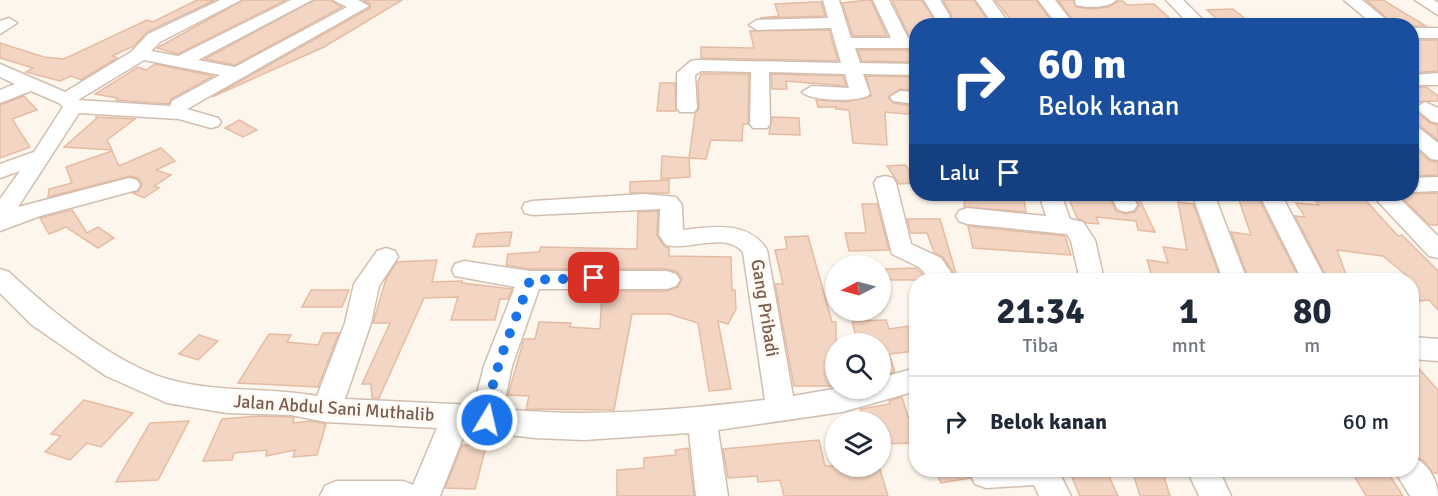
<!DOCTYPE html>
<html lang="id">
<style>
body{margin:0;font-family:Signika,sans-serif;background:#f2f2f3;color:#1f2937;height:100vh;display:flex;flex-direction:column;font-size:22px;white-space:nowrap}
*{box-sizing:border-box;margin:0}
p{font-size:20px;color:#747a83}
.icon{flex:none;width:33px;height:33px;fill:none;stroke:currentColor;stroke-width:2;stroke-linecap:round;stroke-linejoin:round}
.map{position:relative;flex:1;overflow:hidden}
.side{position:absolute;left:909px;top:273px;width:510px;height:204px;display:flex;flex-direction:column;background:#fff;border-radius:24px;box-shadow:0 2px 4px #0004}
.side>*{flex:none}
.banner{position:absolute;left:909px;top:18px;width:510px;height:183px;border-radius:24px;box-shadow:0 2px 4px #0004;background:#1a4fa0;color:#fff;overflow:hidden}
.needle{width:39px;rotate:264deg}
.tools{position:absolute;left:825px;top:255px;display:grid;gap:12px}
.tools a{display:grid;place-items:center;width:66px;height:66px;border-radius:50%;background:#fff;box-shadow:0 2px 4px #0004;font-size:30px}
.pin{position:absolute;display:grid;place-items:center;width:51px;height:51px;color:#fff;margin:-26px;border-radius:12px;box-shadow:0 3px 9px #0006}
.me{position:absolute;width:66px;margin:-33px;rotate:9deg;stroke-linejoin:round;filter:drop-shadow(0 0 4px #0008)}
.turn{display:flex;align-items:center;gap:21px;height:126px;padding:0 30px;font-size:27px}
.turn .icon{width:78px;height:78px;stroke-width:2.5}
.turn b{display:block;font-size:42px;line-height:51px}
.then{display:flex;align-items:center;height:57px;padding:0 30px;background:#0003;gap:12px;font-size:22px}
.eta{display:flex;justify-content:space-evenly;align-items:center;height:102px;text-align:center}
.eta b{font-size:36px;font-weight:700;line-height:42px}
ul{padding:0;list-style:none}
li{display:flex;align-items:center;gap:18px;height:90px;padding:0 30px;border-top:2px solid #e0e1e3}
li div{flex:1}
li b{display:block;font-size:22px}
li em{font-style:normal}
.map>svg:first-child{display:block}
</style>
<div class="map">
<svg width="1438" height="496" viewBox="0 0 1438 496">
<rect width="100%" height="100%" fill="#fdf6ec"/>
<!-- building -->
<g fill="#f3d5c3" stroke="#e6bba3" stroke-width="1.5">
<polygon points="197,0 215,0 147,32 134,46 112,56 117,58 81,80 71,76 60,81 26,72 33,68 0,58 0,43 44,57 64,59 147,20 153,22"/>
<polygon points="243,0 286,0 178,54 157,48"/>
<polygon points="314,0 331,0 342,7 235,65 205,59"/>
<polygon points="363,0 402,0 324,47 212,97 370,8 370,4"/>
<polygon points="868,0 871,0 887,36 853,36 842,3"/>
<polygon points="892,0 922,0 936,22 948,22 952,17 943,0 974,0 988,21 964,22 966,26 916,26 916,36 909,36"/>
<polygon points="995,0 1036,0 1055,26 1016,26"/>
<polygon points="1058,0 1073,0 1076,7 1092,9 1109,7 1118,1 1123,1 1127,5 1154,4 1178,26 1077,26"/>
<polygon points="1366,0 1383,0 1426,26 1396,26"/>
<polygon points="815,2 821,2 825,16 760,18 779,16 775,4"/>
<polygon points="1233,9 1249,22 1221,23 1207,10"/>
<polygon points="829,30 838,61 701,58 701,47 754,48 750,31"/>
<polygon points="1412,40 1438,40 1438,71 1412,73"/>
<polygon points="858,50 916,50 916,62 862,61"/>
<polygon points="155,64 213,76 171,99 169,104 116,100 118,98 95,94 138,67 146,70"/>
<polygon points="701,74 749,74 748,124 743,124 742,141 711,140 706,159 689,158 690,177 661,179 662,156 689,158 695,114 699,108 698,82"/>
<polygon points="771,74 843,76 846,86 786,81 787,89 772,89"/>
<polygon points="866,76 916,77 916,90 900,89 888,97 893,103 916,106 916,115 885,112 887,145 853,143 849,110 836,109 836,107 818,107 816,100 847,102 871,96"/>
<polygon points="660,83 675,83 676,111 657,111"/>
<polygon points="1412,87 1426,87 1438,96 1438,101 1412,102 1416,105 1414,110 1430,123 1438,125 1438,140 1420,126 1412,124"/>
<polygon points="24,96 37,110 12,119 30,147 0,158 0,105"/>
<polygon points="95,117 135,119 107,140 112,150 64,147 98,117"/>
<polygon points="772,117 799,118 800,135 769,134"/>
<polygon points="239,120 257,130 243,137 225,128"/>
<polygon points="1412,145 1430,161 1438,162 1438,175 1412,176"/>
<polygon points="161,148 175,161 156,170 171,175 154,186 159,188 144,198 133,193 139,191 142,184 138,178 130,176 48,197 49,189 72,183 66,167 112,151 119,166"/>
<polygon points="905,165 909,169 915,183 899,184 887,166"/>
<polygon points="669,180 669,193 630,193 630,182"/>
<polygon points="1438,193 1438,225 1430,225 1398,194"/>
<polygon points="965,194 1023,194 1026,212 964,207"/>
<polygon points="1067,194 1108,194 1116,211 1125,214 1135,212 1139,206 1134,194 1137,194 1155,232 1138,230 1136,221 1096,217 1099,224 1087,223 1077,218"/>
<polygon points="1237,194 1254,194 1259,199 1300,280 1249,280 1231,232 1251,235"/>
<polygon points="1309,194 1360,194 1398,236 1402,235 1438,271 1438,310 1429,300 1419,301 1412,294 1412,280 1383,256 1337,250 1347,277 1325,274 1295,216 1305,217 1296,203 1319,205"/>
<polygon points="1178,202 1193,204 1221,280 1175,280 1152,277 1147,260 1168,263 1163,247 1187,250"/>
<polygon points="862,204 877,204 889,250 849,251 845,233 866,233"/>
<polygon points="72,210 87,233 98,227 114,238 98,248 66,227 49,234 40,218"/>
<polygon points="658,211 657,235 664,246 669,248 669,256 731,257 732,290 735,290 736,309 728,324 718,321 731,389 709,391 698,323 669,314 632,314 614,410 526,409 529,396 508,395 524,339 535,339 539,322 571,323 570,327 600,329 602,291 667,291 678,287 682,279 677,272 667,269 530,269 506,265 508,254 539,252 541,247 637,249 638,212"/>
<polygon points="907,219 940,219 958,280 943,257 934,252 927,233 911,233"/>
<polygon points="968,226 1065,236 1071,255 973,248"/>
<polygon points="512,232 509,246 473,247 477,234"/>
<polygon points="808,236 832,322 836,322 836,386 794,386 775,284 783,284 775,250 787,249 785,237"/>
<polygon points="437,260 432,282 462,281 462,283 512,289 508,299 500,299 495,320 451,320 458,297 424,298 379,398 372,398 371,384 362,384 390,323 373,323 386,279 397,262"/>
<polygon points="916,268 928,280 886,280 886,269"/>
<polygon points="311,290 349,290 342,307 302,307"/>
<polygon points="886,320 889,329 916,325 916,351 889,354 895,372 880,376 880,344 858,344 852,321"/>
<polygon points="323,333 339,333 318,387 238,383 269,334 291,335 287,342 318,345"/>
<polygon points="199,335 218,341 198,360 179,354"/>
<polygon points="1412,361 1438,390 1438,473 1433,473 1424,461 1412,455"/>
<polygon points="902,397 908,417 916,416 916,443 880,444 880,422 863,422 860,409 890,404 889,401"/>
<polygon points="84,400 133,413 101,447 87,443 70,460 45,452 61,436 51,434"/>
<polygon points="259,416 291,417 294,418 293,423 311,421 326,424 317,455 293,457 295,450 266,456 267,450 234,453 232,460 203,461 222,419"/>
<polygon points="189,421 158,480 116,482 150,423"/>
<polygon points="819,440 825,466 879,466 888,496 784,496 780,480 758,482 757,476 728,478 723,449"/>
<polygon points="462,445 486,446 475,489 445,488"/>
<polygon points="688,448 694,496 617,496 617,470 644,468 644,458 676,455 675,450"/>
<polygon points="935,470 970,470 970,478 941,483"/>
<polygon points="1069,470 1106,470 1118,496 1080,496"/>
<polygon points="1132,470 1162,470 1170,496 1140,496"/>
<polygon points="1351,470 1386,470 1403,496 1366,496"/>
</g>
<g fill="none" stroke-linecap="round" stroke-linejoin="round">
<!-- minor casing -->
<g stroke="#d1beb0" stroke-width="3">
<g id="minor">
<path d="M220,0H241L160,42L151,51L178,56L291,0H312L198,60L235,67L347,7L333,0H358L369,6L187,109L218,118L221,122L218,126L211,128L179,119L79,113L18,207L129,178L137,180L140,185L137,190L40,216L0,231V199L20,171L0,178V164L34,152L63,107L59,103L31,91L0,103V90L15,84L0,77V64L65,92L131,52L148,34ZM144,60L220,75L172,101L170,106L78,100Z"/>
<path d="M823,0H839L851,38H891L873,0H889L908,38H916V48H855L860,63L916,64V75L863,74L870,94C863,103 809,101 802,92L812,86L849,88L845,74L769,72L770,124L767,128H753L750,124L751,72L701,71L695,75L697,108L694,112H680L677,108V73L691,61L697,60L841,63L831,28L757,30L749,25L757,20L828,18Z"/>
<polygon points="924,0 940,0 950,16 948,20 936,20"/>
<polygon points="976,0 992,0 1011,26 994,26"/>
<polygon points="1038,0 1055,0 1075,26 1058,26"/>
<path d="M1075,0H1116C1109,8 1087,8 1076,5Z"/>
<polygon points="1166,0 1183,0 1209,26 1191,26"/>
<polygon points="1344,0 1362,0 1394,26 1375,26"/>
<polygon points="1415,0 1434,0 1438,3 1438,15"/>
<polygon points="9,18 17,23 0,34 0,21"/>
<rect x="1412" y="28" width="26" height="10"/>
<polygon points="1438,73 1438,85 1412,85 1412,75"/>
<polygon points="900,91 916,92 916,104 893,101 890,97"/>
<polygon points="1425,102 1438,108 1438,123 1431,121 1415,108"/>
<polygon points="1412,126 1419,128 1438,143 1438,160 1431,159 1412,142"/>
<polygon points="885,176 893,178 896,183 911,244 941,258 956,280 931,280 919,267 892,254 874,183 877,178"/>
<polygon points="1438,177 1438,191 1412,192 1412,178"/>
<path d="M644,194L676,197L682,205L683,230C712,227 749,220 767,250L793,396L839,388H880V378L916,368V391L842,412L718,430L728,496H696L689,433L584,440L535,438L466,430L440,496H320L325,486L336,481H404L413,485L437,428L326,422L291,415L227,413L167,403L106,376L32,325L0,293V269L9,272C51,311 115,365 171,380C219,393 269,387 317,396L345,323L354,284L377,251L386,248L395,251L398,257L379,286L371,323L345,399L474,405L484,366L515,287L455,276L452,270L455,264L464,261L530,271H667L676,274L680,280L676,286L667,289H539L512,366L503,409C590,418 678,410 765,400L743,252C725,231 689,251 666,245L659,235L660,209L533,215L525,213L522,208L525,203L533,201Z"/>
<polygon points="1039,194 1061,194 1070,219 1083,222 1095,240 1104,280 1080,280 1071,241 1067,234 967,224 959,221 956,216 959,211 967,208 1046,216"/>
<polygon points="1110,194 1132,194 1137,205 1134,210 1126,212 1118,210"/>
<polygon points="1192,194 1214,194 1247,280 1223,280"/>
<polygon points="1259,194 1281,194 1326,280 1302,280"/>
<polygon points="1371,194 1395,194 1438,236 1438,258 1429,256"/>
<polygon points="1412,337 1438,339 1438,361 1412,359"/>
<path d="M1412,457C1427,462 1438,480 1438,496H1410L1394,470H1412Z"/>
<polygon points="972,470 1058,470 1071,496 1039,496 1034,485 986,488 975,484 970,474"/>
<polygon points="1187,470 1219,470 1231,496 1199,496"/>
</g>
</g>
<!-- minor -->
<use href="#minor" fill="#fff" fill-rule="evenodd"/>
</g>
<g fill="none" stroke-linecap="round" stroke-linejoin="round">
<!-- route -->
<path stroke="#1a73e8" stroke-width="10" stroke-dasharray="0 18" d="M487,420C491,371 514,326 530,280L594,278"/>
</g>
<g text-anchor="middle" stroke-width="6" stroke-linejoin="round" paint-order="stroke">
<!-- street labels -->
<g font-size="18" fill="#7a5c4d" stroke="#fffaf3">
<text transform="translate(765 308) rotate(81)" y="6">Gang Pribadi</text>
<text transform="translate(334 408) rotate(4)" y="6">Jalan Abdul Sani Muthalib</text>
</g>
</g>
</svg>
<div class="tools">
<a><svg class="needle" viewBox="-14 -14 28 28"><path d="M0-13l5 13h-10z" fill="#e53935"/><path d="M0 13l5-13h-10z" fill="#747a83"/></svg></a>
<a><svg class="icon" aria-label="search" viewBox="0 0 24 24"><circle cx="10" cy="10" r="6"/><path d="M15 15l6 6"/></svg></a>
<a><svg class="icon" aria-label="layers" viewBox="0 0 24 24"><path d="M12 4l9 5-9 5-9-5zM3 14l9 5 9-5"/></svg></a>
</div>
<div class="pin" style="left:594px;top:278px;background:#d93025"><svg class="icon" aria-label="arrive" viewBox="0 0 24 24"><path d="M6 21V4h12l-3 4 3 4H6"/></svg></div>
<svg class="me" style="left:487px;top:420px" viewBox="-20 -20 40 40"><circle r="17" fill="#1a73e8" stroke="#fff" stroke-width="3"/><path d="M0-11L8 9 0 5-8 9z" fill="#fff"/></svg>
<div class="banner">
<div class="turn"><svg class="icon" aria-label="right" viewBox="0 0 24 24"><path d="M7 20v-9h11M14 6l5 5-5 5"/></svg><div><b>60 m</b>Belok kanan</div></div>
<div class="then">Lalu<svg class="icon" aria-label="arrive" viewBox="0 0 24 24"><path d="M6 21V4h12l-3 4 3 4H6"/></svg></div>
</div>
<section class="side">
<div class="eta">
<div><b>21:34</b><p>Tiba</p></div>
<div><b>1</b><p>mnt</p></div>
<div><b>80</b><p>m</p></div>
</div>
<ul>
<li><svg class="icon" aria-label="right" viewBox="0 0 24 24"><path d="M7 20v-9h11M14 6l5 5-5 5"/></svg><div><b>Belok kanan</b></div><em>60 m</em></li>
</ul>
</section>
</div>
